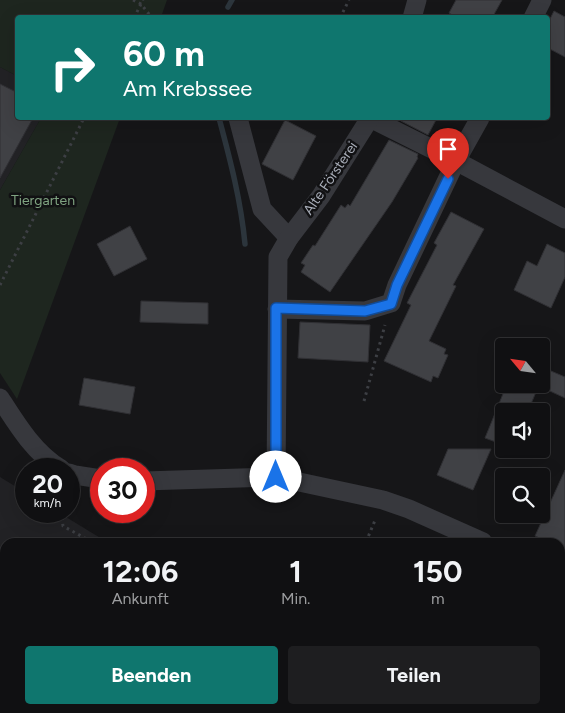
<!DOCTYPE html>
<html lang="de">
<meta charset="utf-8">
<style>
body{margin:0;font-family:Figtree,sans-serif;background:#1e1e20;color:#f1f3f6;height:100vh;display:flex;flex-direction:column;font-size:19px;white-space:nowrap}
*{box-sizing:border-box;margin:0}
p{font-size:16px;color:#9c9d9f}
.icon{flex:none;width:28px;height:28px;fill:none;stroke:currentColor;stroke-width:2;stroke-linecap:round;stroke-linejoin:round}
.map{position:relative;flex:1;overflow:hidden}
.drawer{position:absolute;left:0px;top:538px;width:565px;height:176px;display:flex;flex-direction:column;background:#101012;border-radius:15px 15px 0 0;box-shadow:0 5px 20px #0002,0 0 0 1px #303032}
.drawer>*{flex:none}
.hud{position:absolute;left:15px;top:15px;width:535px;height:105px;border-radius:5px;box-shadow:0 5px 20px #0002,0 0 0 1px #303032;background:#0f766e;color:#fff;overflow:hidden}
.needle{width:32px;rotate:299deg}
.buttons{position:absolute;left:495px;top:338px;display:grid;gap:10px}
.buttons a{display:grid;place-items:center;width:55px;height:55px;border-radius:5px;background:#101012;box-shadow:0 5px 20px #0002,0 0 0 1px #303032;font-size:25px}
.speed{position:absolute;left:15px;top:458px;display:flex;gap:10px;font-size:25px;font-weight:700;text-align:center}
.speed>*{display:grid;place-content:center;width:65px;height:65px;border-radius:50%;background:#101012;box-shadow:0 5px 20px #0002,0 0 0 1px #303032;line-height:1}
.speed small{font-size:12px;font-weight:400}
.speed .limit{border:8px solid #d22;background:#fff;color:#111}
.pin{position:absolute;display:grid;place-items:center;width:42px;height:42px;color:#fff;margin:-51px -21px;border-radius:50% 50% 50% 0;rotate:-45deg;box-shadow:0 0 5px #0007}
.pin .icon{rotate:45deg}
.me{position:absolute;width:55px;margin:-28px;rotate:0deg;stroke-linejoin:round;filter:drop-shadow(0 0 4px #0008)}
.turn{display:flex;align-items:center;gap:18px;height:105px;padding:0 25px;font-size:22px}
.turn .icon{width:65px;height:65px;stroke-width:2.5}
.turn b{display:block;font-size:35px;line-height:42px}
.eta{display:flex;justify-content:space-evenly;align-items:center;height:85px;text-align:center}
.eta b{font-size:30px;font-weight:700;line-height:35px}
.cta{display:flex;gap:10px;margin-top:auto;padding:10px 25px}
.cta a{flex:1;height:58px;border-radius:5px;background:#0f766e;color:#fff;font-size:20px;font-weight:700;line-height:58px;text-align:center}
.cta a+a{background:#1e1e20;color:#f1f3f6}
.map>svg:first-child{display:block}
</style>
<div class="map">
<svg width="565" height="713" viewBox="0 0 565 713">
<rect width="100%" height="100%" fill="#161618"/>
<!-- built -->
<g fill="#222225">
<polygon points="0,67 17,76 18,118 41,118 0,190"/>
<polygon points="0,477 26,493 26,511 56,511 107,542 5,542 5,611 0,608"/>
<polygon points="191,709 373,709 383,713 199,713"/>
</g>
<!-- green -->
<g fill="#1e261f">
<polygon points="0,0 167,0 161,17 18,18 17,76 0,67"/>
<polygon points="41,118 120,118 17,399 0,373 0,190"/>
<polygon points="0,608 5,611 5,709 191,709 199,713 0,713"/>
</g>
<g fill="none" stroke-linecap="round" stroke-linejoin="round">
<!-- stream -->
<g stroke="#2c353c" stroke-width="5.5">
<polyline points="228,7 232,0"/>
<path d="M219,118C230,159 241,201 245,244"/>
</g>
</g>
<!-- building -->
<g fill="#404145" stroke="#303034">
<polygon points="456,0 502,0 492,18 458,18 449,13"/>
<polygon points="554,11 565,17 565,57 548,48 548,23"/>
<polygon points="0,84 18,93 18,118 33,118 0,178"/>
<polygon points="403,118 437,118 428,135 401,121"/>
<polygon points="285,120 316,136 293,180 262,164"/>
<polygon points="389,140 418,154 417,157 418,158 392,202 330,292 301,272 305,265 301,263 313,245 315,246 341,205 345,208 348,204 350,206"/>
<polygon points="451,212 484,229 453,285 456,286 429,341 446,349 444,354 448,355 438,378 433,376 431,382 384,361 411,305 407,303 437,245 434,243"/>
<polygon points="130,226 147,259 114,276 97,244"/>
<polygon points="547,244 565,253 565,277 551,308 514,290 527,261 537,266"/>
<polygon points="141,301 208,303 208,324 140,322"/>
<polygon points="300,322 370,325 368,362 298,358"/>
<polygon points="544,368 565,377 565,398 537,385 537,384 541,384 541,375"/>
<polygon points="84,378 135,387 130,414 79,405"/>
<polygon points="507,384 514,384 536,392 528,411 504,411 504,445 485,438"/>
<polygon points="448,449 491,449 473,490 437,475"/>
<polygon points="565,470 565,550 560,547 560,542 549,542 535,536"/>
</g>
<g fill="none" stroke-linecap="round" stroke-linejoin="round">
<!-- path -->
<g stroke="#3d3f44" stroke-width="3" stroke-dasharray="2.5 4" stroke-linecap="butt">
<polyline points="133,0 141,4 152,18"/>
<polyline points="134,18 143,0"/>
<polyline points="340,18 349,0"/>
<polyline points="0,285 84,118"/>
<polyline points="364,401 385,325"/>
<polyline points="61,511 63,526 92,542"/>
<polyline points="366,542 376,518"/>
</g>
<!-- minor -->
<g stroke="#37383d" stroke-width="19">
<polyline points="412,18 417,0"/>
<polyline points="533,18 542,0"/>
<polyline points="238,118 262,209 289,238"/>
<polyline points="370,118 456,161 565,219"/>
<polyline points="277,309 365,311 391,303 397,285 456,161 480,118"/>
<path d="M0,398C16,423 34,453 61,469"/>
<polyline points="69,473 75,475 101,479"/>
<polyline points="276,477 278,257 289,238 321,196 370,118"/>
<polyline points="144,481 276,477 383,500 409,509 483,542"/>
<polyline points="560,577 565,579"/>
</g>
<!-- rail -->
<g stroke="#4a4c52" stroke-width="4" stroke-dasharray="6 5" stroke-linecap="butt">
<polyline points="0,572 5,575"/>
<polyline points="0,590 5,593"/>
<polyline points="227,709 236,713"/>
<polyline points="260,709 269,713"/>
</g>
</g>
<g fill="none" stroke-linecap="round" stroke-linejoin="round">
<!-- route casing -->
<g stroke="#114b97" stroke-width="12">
<polyline id="route" points="276,477 276,308 365,311 391,304 397,285 448,179"/>
</g>
<!-- route -->
<use href="#route" stroke="#1a73e8" stroke-width="9"/>
</g>
<g text-anchor="middle" stroke-width="5" stroke-linejoin="round" paint-order="stroke">
<!-- street labels -->
<g font-size="14" fill="#a8adb8" stroke="#111113">
<text transform="translate(330 178) rotate(-56)" y="5">Alte Försterei</text>
</g>
<!-- park labels -->
<g font-size="14" fill="#7fa381" stroke="#111113">
<text x="43" y="205">Tiergarten</text>
</g>
</g>
</svg>
<div class="buttons">
<a><svg class="needle" viewBox="-14 -14 28 28"><path d="M0-13l5 13h-10z" fill="#e53935"/><path d="M0 13l5-13h-10z" fill="#9c9d9f"/></svg></a>
<a><svg class="icon" aria-label="sound" viewBox="0 0 24 24"><path d="M4 9h4l5-4v14l-5-4H4zM17 9q2 3 0 6"/></svg></a>
<a><svg class="icon" aria-label="search" viewBox="0 0 24 24"><circle cx="10" cy="10" r="6"/><path d="M15 15l6 6"/></svg></a>
</div>
<div class="speed"><div>20<small>km/h</small></div><div class="limit">30</div></div>
<div class="pin" style="left:448px;top:179px;background:#d93025"><svg class="icon" aria-label="arrive" viewBox="0 0 24 24"><path d="M6 21V4h12l-3 4 3 4H6"/></svg></div>
<svg class="me" style="left:276px;top:477px" viewBox="-20 -20 40 40"><circle r="19" fill="#fff"/><path d="M0-13L10 11 0 6-10 11z" fill="#1a73e8"/></svg>
<div class="hud">
<div class="turn"><svg class="icon" aria-label="right" viewBox="0 0 24 24"><path d="M7 20v-9h11M14 6l5 5-5 5"/></svg><div><b>60 m</b>Am Krebssee</div></div>
</div>
<section class="drawer">
<div class="eta">
<div><b>12:06</b><p>Ankunft</p></div>
<div><b>1</b><p>Min.</p></div>
<div><b>150</b><p>m</p></div>
</div>
<div class="cta"><a>Beenden</a><a>Teilen</a></div>
</section>
</div>
